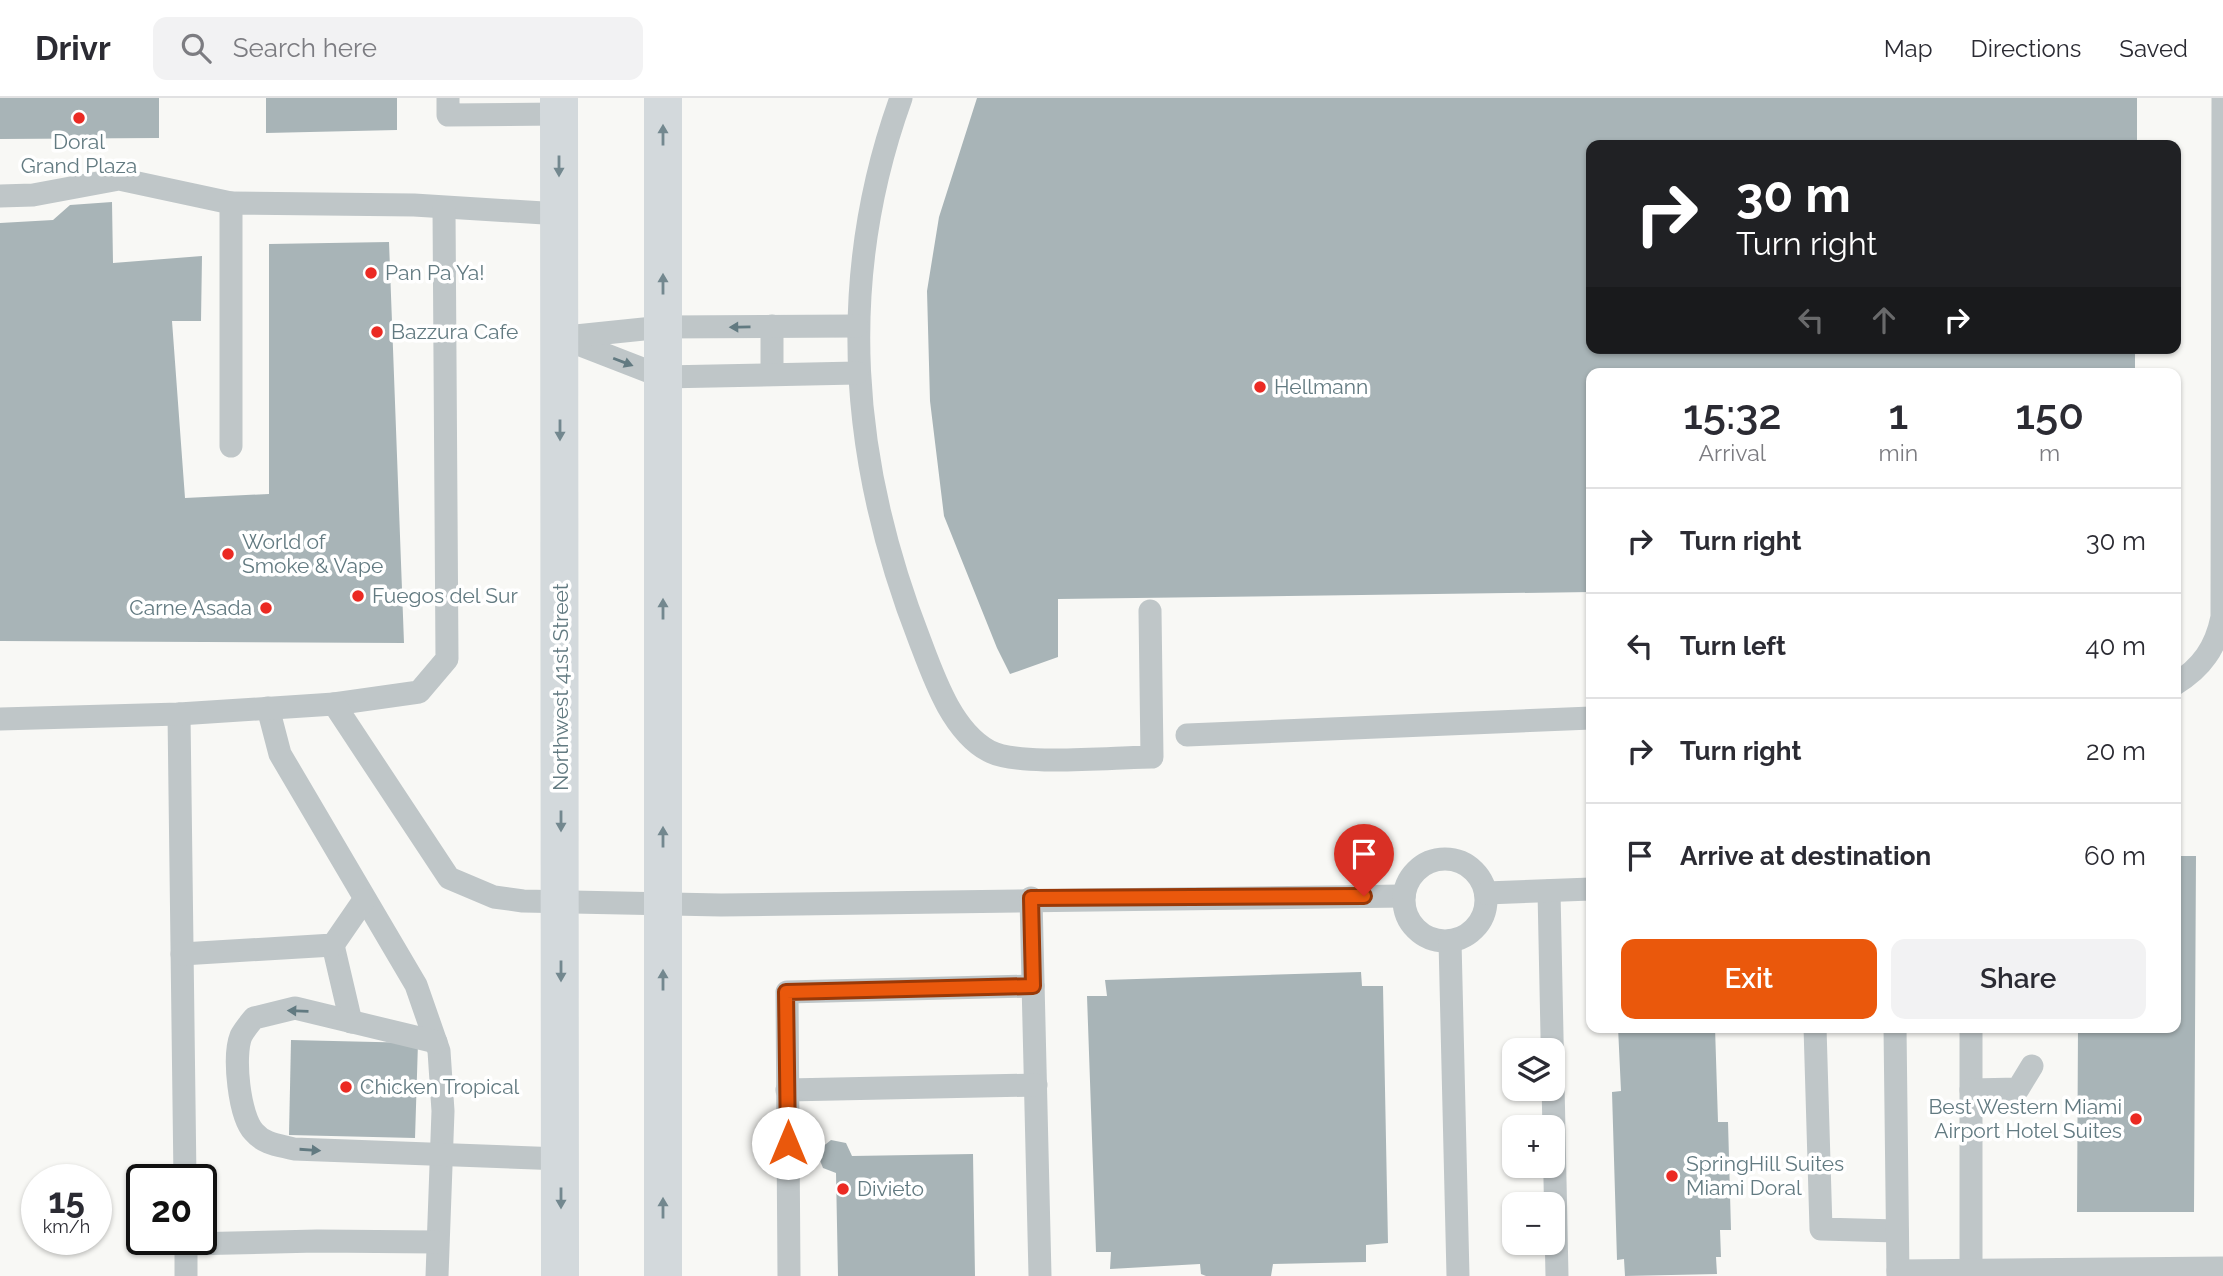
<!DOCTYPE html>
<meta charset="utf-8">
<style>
body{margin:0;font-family:Raleway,sans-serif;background:#f2f2f3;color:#2b2b33;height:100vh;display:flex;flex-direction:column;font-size:26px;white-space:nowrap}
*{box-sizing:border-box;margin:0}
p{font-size:23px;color:#7c7c81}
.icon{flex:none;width:38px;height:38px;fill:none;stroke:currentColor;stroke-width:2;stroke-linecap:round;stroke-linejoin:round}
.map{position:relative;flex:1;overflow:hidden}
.panel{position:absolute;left:1586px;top:270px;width:595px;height:665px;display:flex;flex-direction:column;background:#fff;border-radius:14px;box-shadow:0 2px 5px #0004}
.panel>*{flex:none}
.hud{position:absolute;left:1586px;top:42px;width:595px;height:214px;border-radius:14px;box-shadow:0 2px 5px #0004;background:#202124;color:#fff;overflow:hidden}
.buttons{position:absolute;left:1502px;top:940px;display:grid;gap:14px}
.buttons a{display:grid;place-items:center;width:63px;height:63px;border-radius:14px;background:#fff;box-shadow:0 2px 5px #0004;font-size:35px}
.speed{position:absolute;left:21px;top:1066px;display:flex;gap:14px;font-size:35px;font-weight:700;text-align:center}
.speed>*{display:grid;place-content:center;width:91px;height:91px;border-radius:50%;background:#fff;box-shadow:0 2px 5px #0004;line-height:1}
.speed small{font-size:18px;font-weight:400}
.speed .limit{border:4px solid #111;border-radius:10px;background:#fff;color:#111}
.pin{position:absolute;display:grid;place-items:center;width:60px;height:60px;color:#fff;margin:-72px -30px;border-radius:50% 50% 50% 0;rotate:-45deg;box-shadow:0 0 7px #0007}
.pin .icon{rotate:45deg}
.me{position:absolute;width:77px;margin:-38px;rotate:0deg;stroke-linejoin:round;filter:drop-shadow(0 0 5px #0008)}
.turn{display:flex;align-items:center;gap:24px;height:147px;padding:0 35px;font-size:32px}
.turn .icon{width:91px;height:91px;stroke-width:2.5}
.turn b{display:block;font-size:49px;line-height:60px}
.lanes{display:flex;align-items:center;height:66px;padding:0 35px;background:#0003;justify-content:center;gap:35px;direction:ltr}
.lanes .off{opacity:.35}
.eta{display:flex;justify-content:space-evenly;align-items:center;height:119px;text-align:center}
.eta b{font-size:42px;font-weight:600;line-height:49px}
.primary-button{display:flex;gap:14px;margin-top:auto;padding:14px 35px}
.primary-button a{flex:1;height:80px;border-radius:14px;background:#ea580c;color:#fff;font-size:28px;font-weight:600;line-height:80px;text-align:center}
.primary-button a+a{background:#f2f2f3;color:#2b2b33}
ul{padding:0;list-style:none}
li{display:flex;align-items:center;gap:21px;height:105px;padding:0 35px;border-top:2px solid #e1e1e2}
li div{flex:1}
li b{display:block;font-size:26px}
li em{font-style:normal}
header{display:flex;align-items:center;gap:42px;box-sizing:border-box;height:98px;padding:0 35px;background:#fff;border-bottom:2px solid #e1e1e2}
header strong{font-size:33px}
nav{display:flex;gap:38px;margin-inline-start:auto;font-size:24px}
.search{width:490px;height:63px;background:#f2f2f3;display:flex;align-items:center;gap:18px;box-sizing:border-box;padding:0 24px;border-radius:14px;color:#7c7c81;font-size:26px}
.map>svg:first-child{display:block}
</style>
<header>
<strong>Drivr</strong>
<div class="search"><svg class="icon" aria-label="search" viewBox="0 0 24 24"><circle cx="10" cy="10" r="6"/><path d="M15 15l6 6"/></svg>Search here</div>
<nav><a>Map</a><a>Directions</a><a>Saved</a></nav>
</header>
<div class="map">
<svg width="2223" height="1178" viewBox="0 0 2223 1178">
<rect width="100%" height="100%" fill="#f8f8f5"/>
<!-- building -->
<g fill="#a8b4b7">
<polygon points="0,0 159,0 159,40 0,41"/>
<polygon points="266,0 397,0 397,32 266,35"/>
<polygon points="977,0 2137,0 2137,47 1591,47 1591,250 2135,250 2135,275 1591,275 1591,494 1058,501 1058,559 1010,576 997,550 944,418 930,303 927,193 939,119"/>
<polygon points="112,104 113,165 202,158 201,223 172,223 185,400 269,396 269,146 389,144 404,545 0,543 0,125 53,122 70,107"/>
<polygon points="2175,758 2196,758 2194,1114 2077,1114 2078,929 2175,929"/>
<polygon points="1361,874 1362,888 1383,888 1388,1145 1366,1147 1366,1164 1273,1166 1271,1178 1206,1178 1201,1176 1200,1166 1110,1171 1111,1154 1096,1154 1087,898 1107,898 1105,882"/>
<polygon points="1618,929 1715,929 1718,1024 1728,1024 1731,1132 1720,1132 1721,1159 1716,1159 1717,1176 1625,1178 1624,1161 1617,1162 1612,994 1621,993"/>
<polygon points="291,942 418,945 415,1040 289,1037"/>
<polygon points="831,1042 846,1045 852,1058 973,1056 975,1178 838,1178 836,1075 823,1070 819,1060 821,1050"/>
</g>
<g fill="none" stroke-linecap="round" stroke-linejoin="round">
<!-- lane -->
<g stroke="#bfc6c8" stroke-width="23">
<polyline points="448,0 448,17 559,16"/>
<path d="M901,0C835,183 850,364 920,543C934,580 952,633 989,653C1019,669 1114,659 1152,659L1150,513"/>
<polyline points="0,98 33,97 119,81 231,105"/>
<polyline points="772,228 772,276"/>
<polyline points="560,239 663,279 857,275"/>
<polyline points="566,239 663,229 857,228"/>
<polyline points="231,348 231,105 414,107 560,116"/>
<path d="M2175,586C2202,570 2216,549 2222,519L2223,0"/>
<polyline points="334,606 419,594 447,561 444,111"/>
<polyline points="268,610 280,656 416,887 439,953 443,1013 437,1178"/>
<polyline points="179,616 185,1082"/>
<polyline points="0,621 179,616 334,606 449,780 494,799 523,803 721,807 1404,798"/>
<polyline points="1187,637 1591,620"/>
<circle cx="1445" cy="802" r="41"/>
<polyline points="1549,793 1557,1178"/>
<polyline points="1486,795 1591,791"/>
<polyline points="1031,800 1040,1178"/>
<polyline points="1450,843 1458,1178"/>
<polyline points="333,847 351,924"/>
<polyline points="182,856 333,847 364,802"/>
<polyline points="1815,929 1821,1131 1897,1133"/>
<polyline points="1895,929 1898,1178"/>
<polyline points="1971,929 1971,1171"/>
<path d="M436,944L295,910L254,920C250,925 244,932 241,938C233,958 239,1018 254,1034C264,1046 279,1047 294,1051L561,1061"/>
<polyline points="787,992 1036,987"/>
<polyline points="1971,992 2018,991 2032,968"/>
<polyline points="186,1141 186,1178"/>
<polyline points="186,1146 317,1143 436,1144"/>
<polyline points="1898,1173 2223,1170"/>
<polyline points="789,1178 787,894 1033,888"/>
</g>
<!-- primary -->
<g stroke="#d3d9dc" stroke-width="38">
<polyline points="559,0 560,1178"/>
<polyline points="663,0 663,1178"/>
</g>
</g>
<!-- one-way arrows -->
<defs><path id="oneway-solid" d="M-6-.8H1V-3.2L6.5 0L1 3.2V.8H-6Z" transform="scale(1.75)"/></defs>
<g fill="#73888f">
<use href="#oneway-solid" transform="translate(663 37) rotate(-90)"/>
<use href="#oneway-solid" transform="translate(559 68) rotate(90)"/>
<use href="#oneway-solid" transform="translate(663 186) rotate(-90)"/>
<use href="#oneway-solid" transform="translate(560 332) rotate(90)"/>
<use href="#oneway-solid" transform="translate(663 511) rotate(-90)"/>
<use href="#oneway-solid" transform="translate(561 723) rotate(90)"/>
<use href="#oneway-solid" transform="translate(663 739) rotate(-90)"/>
<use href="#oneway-solid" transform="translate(561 873) rotate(90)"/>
<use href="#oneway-solid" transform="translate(663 882) rotate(-90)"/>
<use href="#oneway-solid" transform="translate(561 1100) rotate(90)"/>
<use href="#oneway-solid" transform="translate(663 1110) rotate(-90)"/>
</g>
<g fill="#627a81">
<use href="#oneway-solid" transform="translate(740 229) rotate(179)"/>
<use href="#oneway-solid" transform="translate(623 264) rotate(21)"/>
<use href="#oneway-solid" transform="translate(298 913) rotate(-178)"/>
<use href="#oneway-solid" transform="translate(310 1052) rotate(4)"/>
</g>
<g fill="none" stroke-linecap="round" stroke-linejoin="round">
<!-- route casing -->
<g stroke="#983908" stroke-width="18">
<polyline id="route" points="788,1045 786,894 1033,888 1031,800 1364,798"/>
</g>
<!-- route -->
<use href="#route" stroke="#ea580c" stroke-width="12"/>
</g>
<!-- markers -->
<g fill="#eb2a23" stroke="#fff" stroke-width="2.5">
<circle cx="79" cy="20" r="7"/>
<circle cx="371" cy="175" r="7"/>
<circle cx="377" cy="234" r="7"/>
<circle cx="1260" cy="289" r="7"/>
<circle cx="228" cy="456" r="7"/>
<circle cx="358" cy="498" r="7"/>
<circle cx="266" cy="510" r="7"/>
<circle cx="346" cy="989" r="7"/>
<circle cx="2136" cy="1021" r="7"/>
<circle cx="1672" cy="1078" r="7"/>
<circle cx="843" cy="1091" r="7"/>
</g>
<g text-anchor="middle" stroke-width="7" stroke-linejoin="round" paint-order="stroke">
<!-- poi labels -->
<g font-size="21" fill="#627a81" stroke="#fff" text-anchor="start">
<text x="79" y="51" text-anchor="middle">Doral<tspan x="79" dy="24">Grand Plaza</tspan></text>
<text x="385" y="182">Pan Pa Ya!</text>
<text x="391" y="241">Bazzura Cafe</text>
<text x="1274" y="296">Hellmann</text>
<text x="242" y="451">World of<tspan x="242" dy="24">Smoke &amp; Vape</tspan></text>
<text x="372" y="505">Fuegos del Sur</text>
<text x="252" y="517" text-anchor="end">Carne Asada</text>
<text x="360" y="996">Chicken Tropical</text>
<text x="2122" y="1016" text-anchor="end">Best Western Miami<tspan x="2122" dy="24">Airport Hotel Suites</tspan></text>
<text x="1686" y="1073">SpringHill Suites<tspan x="1686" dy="24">Miami Doral</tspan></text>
<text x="857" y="1098">Divieto</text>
</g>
<!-- street labels -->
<g font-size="21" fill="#627a81" stroke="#fff">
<text transform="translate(561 589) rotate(-90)" y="7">Northwest 41st Street</text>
</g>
</g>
</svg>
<div class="buttons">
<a><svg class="icon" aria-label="layers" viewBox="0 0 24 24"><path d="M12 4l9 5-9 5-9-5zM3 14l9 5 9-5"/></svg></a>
<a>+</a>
<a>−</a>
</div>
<div class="speed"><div>15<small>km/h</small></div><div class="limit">20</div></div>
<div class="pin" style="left:1364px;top:798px;background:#d93025"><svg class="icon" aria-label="arrive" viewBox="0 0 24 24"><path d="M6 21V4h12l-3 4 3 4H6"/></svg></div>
<svg class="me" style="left:788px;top:1045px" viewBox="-20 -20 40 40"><circle r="19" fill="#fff"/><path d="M0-13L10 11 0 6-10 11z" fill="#ea580c"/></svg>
<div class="hud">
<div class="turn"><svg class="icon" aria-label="right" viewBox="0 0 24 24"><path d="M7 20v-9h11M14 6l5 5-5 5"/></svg><div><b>30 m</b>Turn right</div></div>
<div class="lanes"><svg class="icon off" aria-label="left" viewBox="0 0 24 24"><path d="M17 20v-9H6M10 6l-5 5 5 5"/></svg><svg class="icon off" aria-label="ahead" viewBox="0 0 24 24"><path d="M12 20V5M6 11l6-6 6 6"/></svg><svg class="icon" aria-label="right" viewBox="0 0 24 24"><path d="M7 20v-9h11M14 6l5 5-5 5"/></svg></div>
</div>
<section class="panel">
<div class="eta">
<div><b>15:32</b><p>Arrival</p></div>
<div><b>1</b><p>min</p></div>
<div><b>150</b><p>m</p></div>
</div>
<ul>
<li><svg class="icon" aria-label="right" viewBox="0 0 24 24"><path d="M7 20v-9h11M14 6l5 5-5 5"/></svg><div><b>Turn right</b></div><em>30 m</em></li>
<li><svg class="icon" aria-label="left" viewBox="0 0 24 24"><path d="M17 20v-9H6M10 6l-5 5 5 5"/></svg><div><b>Turn left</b></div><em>40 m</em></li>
<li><svg class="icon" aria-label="right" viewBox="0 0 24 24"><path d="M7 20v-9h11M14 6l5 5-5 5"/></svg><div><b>Turn right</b></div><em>20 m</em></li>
<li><svg class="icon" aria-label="arrive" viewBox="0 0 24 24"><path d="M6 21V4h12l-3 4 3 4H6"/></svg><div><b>Arrive at destination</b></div><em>60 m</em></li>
</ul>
<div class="primary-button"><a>Exit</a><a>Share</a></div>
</section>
</div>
